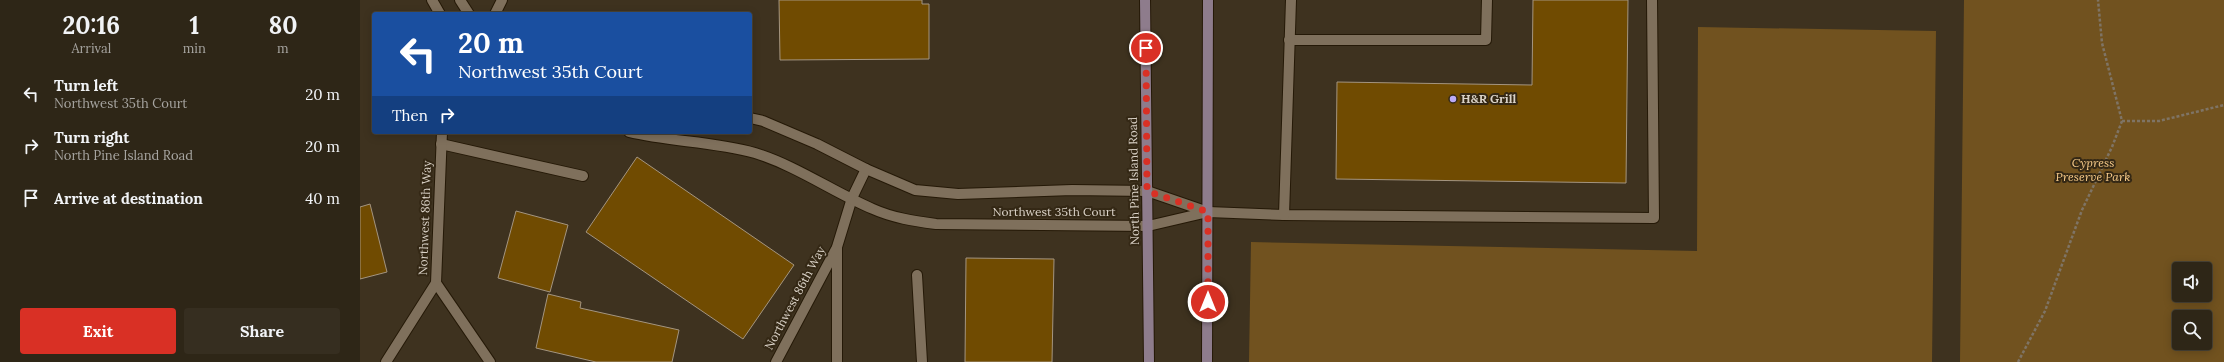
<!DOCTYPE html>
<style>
body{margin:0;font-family:Lora,serif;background:#362e20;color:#f1f3f6;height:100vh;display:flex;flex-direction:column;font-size:15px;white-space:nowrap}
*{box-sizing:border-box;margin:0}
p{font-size:13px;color:#a7a5a1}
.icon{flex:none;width:22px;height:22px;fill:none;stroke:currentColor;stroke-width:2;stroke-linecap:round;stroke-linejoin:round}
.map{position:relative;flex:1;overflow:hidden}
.drawer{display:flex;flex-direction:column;background:#2e2617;width:360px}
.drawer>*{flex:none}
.banner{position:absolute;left:12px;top:12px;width:380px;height:122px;border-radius:4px;box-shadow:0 2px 10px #0003,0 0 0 1px #494336;background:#1a4fa0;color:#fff;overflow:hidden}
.buttons{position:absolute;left:1812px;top:262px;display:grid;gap:8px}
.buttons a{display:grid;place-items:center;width:40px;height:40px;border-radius:4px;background:#2e2617;box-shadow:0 2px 10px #0003,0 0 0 1px #494336;font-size:20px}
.pin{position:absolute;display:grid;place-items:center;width:34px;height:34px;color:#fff;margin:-17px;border:2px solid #fff;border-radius:50%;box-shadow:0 1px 4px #0007}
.me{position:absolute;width:44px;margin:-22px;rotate:0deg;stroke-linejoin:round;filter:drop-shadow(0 0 3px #0008)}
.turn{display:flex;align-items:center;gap:14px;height:84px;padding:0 20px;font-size:18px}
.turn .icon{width:52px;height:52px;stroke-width:2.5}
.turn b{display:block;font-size:28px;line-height:34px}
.then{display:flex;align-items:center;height:38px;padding:0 20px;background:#0003;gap:8px;font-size:15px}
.eta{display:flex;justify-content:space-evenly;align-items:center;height:68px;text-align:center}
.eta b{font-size:24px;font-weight:700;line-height:28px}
.primary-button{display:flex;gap:8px;margin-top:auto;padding:8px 20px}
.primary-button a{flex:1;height:46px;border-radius:4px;background:#d93025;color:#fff;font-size:16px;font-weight:700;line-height:46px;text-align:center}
.primary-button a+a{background:#362e20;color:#f1f3f6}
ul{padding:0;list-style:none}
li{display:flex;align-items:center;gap:12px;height:52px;padding:0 20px}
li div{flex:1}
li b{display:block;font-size:15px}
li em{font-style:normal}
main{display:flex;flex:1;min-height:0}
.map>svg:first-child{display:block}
</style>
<main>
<section class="drawer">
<div class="eta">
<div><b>20:16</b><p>Arrival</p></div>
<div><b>1</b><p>min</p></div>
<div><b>80</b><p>m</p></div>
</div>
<ul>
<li><svg class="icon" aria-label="left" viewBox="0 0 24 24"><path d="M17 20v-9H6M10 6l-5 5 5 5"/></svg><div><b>Turn left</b><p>Northwest 35th Court</p></div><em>20 m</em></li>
<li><svg class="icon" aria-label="right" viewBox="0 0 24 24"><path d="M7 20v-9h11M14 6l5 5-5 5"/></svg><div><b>Turn right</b><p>North Pine Island Road</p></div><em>20 m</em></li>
<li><svg class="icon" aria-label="arrive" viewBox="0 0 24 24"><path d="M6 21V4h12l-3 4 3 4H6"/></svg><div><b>Arrive at destination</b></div><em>40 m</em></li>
</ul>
<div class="primary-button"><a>Exit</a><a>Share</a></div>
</section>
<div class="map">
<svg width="1864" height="362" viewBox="0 0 1864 362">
<rect width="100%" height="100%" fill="#3e321f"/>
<!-- green -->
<g fill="#71521f" fill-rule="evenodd">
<path d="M1604,0H1864V362H1600ZM1819,269H1845V295H1819ZM1819,317H1845V343H1819Z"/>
<polygon points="1338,27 1576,31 1572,362 889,362 891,242 1337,251"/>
</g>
<!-- building -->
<g fill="#704b01" stroke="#a49580">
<polygon points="419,0 562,0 562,4 569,4 569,59 420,60"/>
<polygon points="1173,0 1268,0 1266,183 976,179 977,82 1172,85"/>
<polygon points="277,157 434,265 383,339 226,232"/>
<polygon points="10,204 27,272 0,279 0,207"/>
<polygon points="156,211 208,225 190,292 138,278"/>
<polygon points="606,258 694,259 692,362 605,362"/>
<polygon points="188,294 221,302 220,308 319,330 312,362 236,362 176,348"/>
</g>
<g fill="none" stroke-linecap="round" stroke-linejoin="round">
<!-- service casing -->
<g stroke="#251907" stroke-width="12">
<g id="service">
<polyline points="135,14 142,0"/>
<polyline points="929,40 1126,40 1127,0"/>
<polyline points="81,144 223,176"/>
<polyline points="848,212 924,215 1294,218 1292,0"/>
<polyline points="924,215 931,0"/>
<polyline points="557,275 562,362"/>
<polyline points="76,283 130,362"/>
<polyline points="26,362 76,283 82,132"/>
<polyline points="416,362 476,249"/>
<polyline points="477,362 477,247 492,198 506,169"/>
</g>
</g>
<!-- minor casing -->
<g stroke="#251907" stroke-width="12">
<g id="minor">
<polyline points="72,0 80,14"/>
<polyline points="100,0 109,14"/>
<polyline points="390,118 403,121 457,144 506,169 555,190 598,194 712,190 787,191 848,212"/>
<path d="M269,132C310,142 353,141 395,153C437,166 473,192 513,209C533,218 554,221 576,224L788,226L848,212"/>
</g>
</g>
<!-- secondary casing -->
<g stroke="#251907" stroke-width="12">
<g id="secondary">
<polyline points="785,0 789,362"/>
<polyline points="847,362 848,0"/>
</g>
</g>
<!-- path -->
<g stroke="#7f7465" stroke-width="2.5" stroke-dasharray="3 2" stroke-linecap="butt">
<polyline points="1762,121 1799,121 1864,105"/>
<polyline points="1658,362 1685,311 1722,210 1752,147 1762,121 1742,43 1738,0"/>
</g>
<!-- service -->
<use href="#service" stroke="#7f705c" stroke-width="10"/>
<!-- minor -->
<use href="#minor" stroke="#7f705c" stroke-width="10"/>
<!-- secondary -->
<use href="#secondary" stroke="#8e7c8c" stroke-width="10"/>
</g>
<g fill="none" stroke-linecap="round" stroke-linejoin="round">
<!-- route -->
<polyline stroke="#d93025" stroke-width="7" stroke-dasharray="0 12.6" points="786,48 787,191 848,212 848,302"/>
</g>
<!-- markers -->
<circle fill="#bcaaf6" stroke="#342815" stroke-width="1.5" cx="1093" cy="99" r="4"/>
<g text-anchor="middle" stroke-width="4" stroke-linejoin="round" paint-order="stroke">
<!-- poi labels -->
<g font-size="12" font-weight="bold" fill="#dad2c7" stroke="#342815" text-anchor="start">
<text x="1101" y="103">H&amp;R Grill</text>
</g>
<!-- park labels -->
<g font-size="12" font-style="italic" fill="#f8cb89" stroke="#342815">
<text x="1733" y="167">Cypress<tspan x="1733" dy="14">Preserve Park</tspan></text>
</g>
<!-- street labels -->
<g font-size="12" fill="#dad2c7" stroke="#342815">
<text transform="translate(774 181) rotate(-91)" y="4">North Pine Island Road</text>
<text x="694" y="216">Northwest 35th Court</text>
<text transform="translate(65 218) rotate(-88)" y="4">Northwest 86th Way</text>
<text transform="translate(435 298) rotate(-62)" y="4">Northwest 86th Way</text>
</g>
</g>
</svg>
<div class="buttons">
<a><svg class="icon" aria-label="sound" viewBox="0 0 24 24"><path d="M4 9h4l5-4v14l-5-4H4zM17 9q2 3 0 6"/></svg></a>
<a><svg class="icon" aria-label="search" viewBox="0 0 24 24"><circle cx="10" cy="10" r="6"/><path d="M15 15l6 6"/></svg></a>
</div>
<div class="pin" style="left:786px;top:48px;background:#d93025"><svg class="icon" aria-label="arrive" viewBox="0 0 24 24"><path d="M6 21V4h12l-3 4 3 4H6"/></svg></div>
<svg class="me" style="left:848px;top:302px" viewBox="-20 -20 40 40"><circle r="17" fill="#d93025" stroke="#fff" stroke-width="3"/><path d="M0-11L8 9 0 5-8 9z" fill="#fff"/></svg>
<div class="banner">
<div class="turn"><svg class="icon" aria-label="left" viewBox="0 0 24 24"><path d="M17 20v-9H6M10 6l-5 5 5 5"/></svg><div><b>20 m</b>Northwest 35th Court</div></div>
<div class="then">Then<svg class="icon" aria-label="right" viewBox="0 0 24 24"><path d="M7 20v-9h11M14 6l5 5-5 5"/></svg></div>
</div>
</div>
</main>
